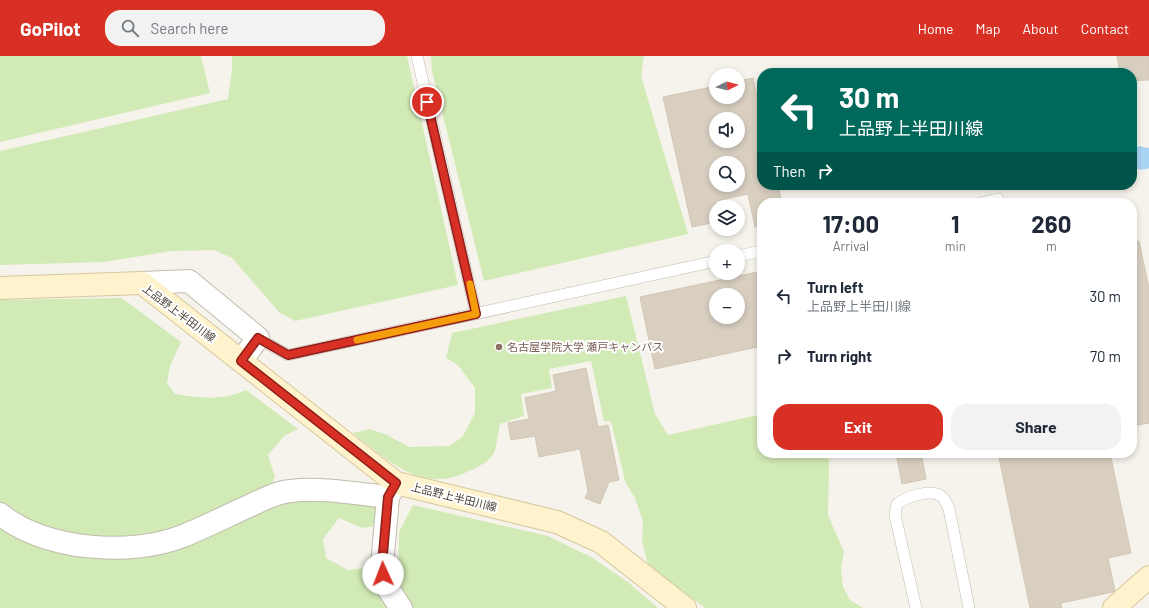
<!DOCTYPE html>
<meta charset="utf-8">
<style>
body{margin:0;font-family:Barlow,"Noto Sans JP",sans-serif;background:#f2f2f3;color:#1f2937;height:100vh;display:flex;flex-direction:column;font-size:15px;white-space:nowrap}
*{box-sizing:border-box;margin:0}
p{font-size:13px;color:#747a83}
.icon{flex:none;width:22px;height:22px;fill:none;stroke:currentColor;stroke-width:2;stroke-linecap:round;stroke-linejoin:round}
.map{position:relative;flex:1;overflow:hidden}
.details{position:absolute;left:757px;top:142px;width:380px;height:260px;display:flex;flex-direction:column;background:#fff;border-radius:16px;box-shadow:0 2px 6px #0003}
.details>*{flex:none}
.guide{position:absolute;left:757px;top:12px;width:380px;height:122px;border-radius:16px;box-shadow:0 2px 6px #0003;background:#00695c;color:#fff;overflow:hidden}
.needle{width:26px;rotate:84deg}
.fabs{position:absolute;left:709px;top:12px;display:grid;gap:8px}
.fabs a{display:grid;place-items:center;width:36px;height:36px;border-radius:50%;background:#fff;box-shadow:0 2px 6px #0003;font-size:20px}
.pin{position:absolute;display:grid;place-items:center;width:34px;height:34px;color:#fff;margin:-17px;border:2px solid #fff;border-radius:50%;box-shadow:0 1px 4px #0007}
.me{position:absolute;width:44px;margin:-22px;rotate:358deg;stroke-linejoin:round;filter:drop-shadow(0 0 3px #0008)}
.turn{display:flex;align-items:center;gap:14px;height:84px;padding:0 16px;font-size:18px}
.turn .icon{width:52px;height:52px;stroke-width:2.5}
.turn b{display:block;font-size:28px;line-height:34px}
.then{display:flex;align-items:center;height:38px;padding:0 16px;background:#0003;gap:8px;font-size:15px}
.eta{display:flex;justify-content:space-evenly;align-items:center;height:68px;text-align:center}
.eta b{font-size:24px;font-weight:700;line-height:28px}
.primary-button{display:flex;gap:8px;margin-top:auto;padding:8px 16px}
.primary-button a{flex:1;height:46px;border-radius:16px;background:#d93025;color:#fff;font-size:16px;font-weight:700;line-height:46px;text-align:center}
.primary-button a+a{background:#f2f2f3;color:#1f2937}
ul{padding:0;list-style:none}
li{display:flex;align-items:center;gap:12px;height:60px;padding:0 16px}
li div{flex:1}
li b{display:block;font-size:15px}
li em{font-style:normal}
header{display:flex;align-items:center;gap:24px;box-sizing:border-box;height:56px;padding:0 20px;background:#d93025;color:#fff}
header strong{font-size:19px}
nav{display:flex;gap:22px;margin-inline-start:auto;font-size:14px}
.search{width:280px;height:36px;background:#f2f2f3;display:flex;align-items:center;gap:10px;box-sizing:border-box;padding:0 14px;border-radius:16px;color:#747a83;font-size:15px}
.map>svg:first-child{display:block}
</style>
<header>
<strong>GoPilot</strong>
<div class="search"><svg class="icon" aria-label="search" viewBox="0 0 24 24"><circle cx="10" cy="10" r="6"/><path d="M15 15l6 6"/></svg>Search here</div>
<nav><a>Home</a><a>Map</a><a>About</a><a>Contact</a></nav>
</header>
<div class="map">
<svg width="1149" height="552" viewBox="0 0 1149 552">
<rect width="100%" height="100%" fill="#f6f3ec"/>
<!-- green -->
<g fill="#d2eab5">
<polygon points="0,0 201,0 210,37 0,86"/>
<polygon points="232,0 407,0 458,229 295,265 279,256 232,202 214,194 172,195 104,206 0,209 0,95 228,43 232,13"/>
<polygon points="431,0 644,0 641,20 688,178 484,225 432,15"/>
<path d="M626,240L655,358L668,379L762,358V397H827L829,405L828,459L844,496L841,513L843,531L850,544L863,552H705L648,509L642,485L643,465L635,442L625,425L611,365H604L591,305L549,313L552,332L521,338L524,360L500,368C494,400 498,402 467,416C420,438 388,404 353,377L370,373L387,379L409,391L450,390L463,380L475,357V332L458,309L446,302L452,277Z"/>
<path d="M122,242L181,286L170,310L167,327L175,338C200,342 222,345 246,334L298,373L284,380L268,399L275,421L269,434L176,475L118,486L63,479L0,450V244Z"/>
<polygon points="286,442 376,446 379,452 375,470 362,472 339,462 323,483 326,502 348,514 373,511 394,552 0,552 0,464 89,496"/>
<polygon points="413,449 548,480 593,502 629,527 658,552 410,552 398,533 399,476"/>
</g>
<!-- water -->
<path fill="#a9d4f2" d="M1139,90L1149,92V112C1142,115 1137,114 1132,109V95Z"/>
<!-- building -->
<g fill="#d8cfc1" stroke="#d3c7b4" fill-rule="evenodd">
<polygon points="1117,0 1149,0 1149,24 1132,25 1132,17 1120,17"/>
<path d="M753,22L762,63V129H778L782,147H762V170L755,171L748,138L716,145V166L692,171L663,41L716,30V41H738V25ZM716,63H738V85H716ZM716,107H738V129H716Z"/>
<polygon points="1139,185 1149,232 1149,367 1132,370 1132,186"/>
<path d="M762,215V290L655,313L640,241ZM716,239H738V261H716Z"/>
<polygon points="586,312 598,371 608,369 619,424 609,426 600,448 585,442 588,435 580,393 539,401 535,380 511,384 508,367 529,363 525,342 556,335 553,319"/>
<polygon points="896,397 921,397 926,423 902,428"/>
<polygon points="998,397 1110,397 1131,497 1108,502 1115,535 1113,536 1061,547 1062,552 1030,552"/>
</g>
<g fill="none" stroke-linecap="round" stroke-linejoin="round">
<!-- lane casing -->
<g stroke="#c2bbae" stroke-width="12">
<g id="lane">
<polyline points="417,0 476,258"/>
<polyline points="980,147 998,143"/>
<polyline points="738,200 762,195"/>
<polyline points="258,282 288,299 716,205"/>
<path d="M916,552L895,459L897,448C906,441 934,431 943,442C946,445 947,449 949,453L969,552"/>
</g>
</g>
<!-- street casing -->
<g stroke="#c2bbae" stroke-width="24">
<g id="street">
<polyline points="142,227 189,225 258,282 241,305"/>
<polyline points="395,428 388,441 382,509 385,528 401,552"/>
<path d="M0,458C44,494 130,501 183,480C205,471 227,460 249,450C262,444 276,436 291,435C321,431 358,438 388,441"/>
</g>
</g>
<!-- secondary casing -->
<g stroke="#d6c79b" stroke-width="24">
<g id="secondary">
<polyline points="0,232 142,227 396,427 557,466 601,486 685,552"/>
<polyline points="1114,552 1149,521"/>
</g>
</g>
<!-- lane -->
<use href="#lane" stroke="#fff" stroke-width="11"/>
<!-- street -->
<use href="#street" stroke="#fff" stroke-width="22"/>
<!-- secondary -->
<use href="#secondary" stroke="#fff3cd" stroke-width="22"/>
</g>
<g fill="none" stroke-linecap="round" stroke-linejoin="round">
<!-- route casing -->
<g stroke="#8d1f18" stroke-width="10">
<polyline id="route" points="383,518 382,509 388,441 396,427 241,305 258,282 288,299 476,258 427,46"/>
</g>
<!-- route -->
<use href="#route" stroke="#d93025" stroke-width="7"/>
<!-- slow -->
<polyline stroke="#f59e0b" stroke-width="7" points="357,284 476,258 470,228"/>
</g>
<!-- markers -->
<circle fill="#8d6e63" stroke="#fff" stroke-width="1.5" cx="499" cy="291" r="4"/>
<g text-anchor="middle" stroke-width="4" stroke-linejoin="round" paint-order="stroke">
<!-- street labels -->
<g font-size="11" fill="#4b4439" stroke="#fff">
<text transform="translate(179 257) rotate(37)" y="4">上品野上半田川線</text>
<text transform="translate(454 441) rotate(14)" y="4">上品野上半田川線</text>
</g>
<!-- education labels -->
<g font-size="11" fill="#785e54" stroke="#fff" text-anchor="start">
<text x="507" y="295">名古屋学院大学 瀬戸キャンパス</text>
</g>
</g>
</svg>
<div class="fabs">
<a><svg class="needle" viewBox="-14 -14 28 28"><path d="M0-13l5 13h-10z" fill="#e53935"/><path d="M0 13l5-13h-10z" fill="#747a83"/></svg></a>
<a><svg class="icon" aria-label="sound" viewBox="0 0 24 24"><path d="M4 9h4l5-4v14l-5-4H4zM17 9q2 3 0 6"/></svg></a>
<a><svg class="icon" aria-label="search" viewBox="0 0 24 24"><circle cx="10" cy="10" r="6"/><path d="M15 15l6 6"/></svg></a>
<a><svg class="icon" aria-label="layers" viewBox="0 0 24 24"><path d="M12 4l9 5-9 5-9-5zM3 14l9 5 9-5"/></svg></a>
<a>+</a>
<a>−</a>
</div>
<div class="pin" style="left:427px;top:46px;background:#d93025"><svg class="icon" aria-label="arrive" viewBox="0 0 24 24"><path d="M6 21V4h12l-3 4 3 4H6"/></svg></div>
<svg class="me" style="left:383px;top:518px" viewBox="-20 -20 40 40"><circle r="19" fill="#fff"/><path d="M0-13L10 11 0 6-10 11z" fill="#d93025"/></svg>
<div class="guide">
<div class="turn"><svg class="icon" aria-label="left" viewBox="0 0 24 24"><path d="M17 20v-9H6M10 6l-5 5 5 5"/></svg><div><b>30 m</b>上品野上半田川線</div></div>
<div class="then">Then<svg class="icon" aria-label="right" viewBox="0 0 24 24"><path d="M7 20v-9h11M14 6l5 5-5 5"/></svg></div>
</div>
<section class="details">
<div class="eta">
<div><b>17:00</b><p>Arrival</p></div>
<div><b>1</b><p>min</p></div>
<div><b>260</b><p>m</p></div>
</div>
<ul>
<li><svg class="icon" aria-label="left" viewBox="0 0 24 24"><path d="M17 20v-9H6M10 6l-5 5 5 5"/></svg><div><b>Turn left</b><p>上品野上半田川線</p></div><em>30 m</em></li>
<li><svg class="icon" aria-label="right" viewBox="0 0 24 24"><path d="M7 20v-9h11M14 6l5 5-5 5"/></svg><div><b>Turn right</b></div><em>70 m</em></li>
</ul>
<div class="primary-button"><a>Exit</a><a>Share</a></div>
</section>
</div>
